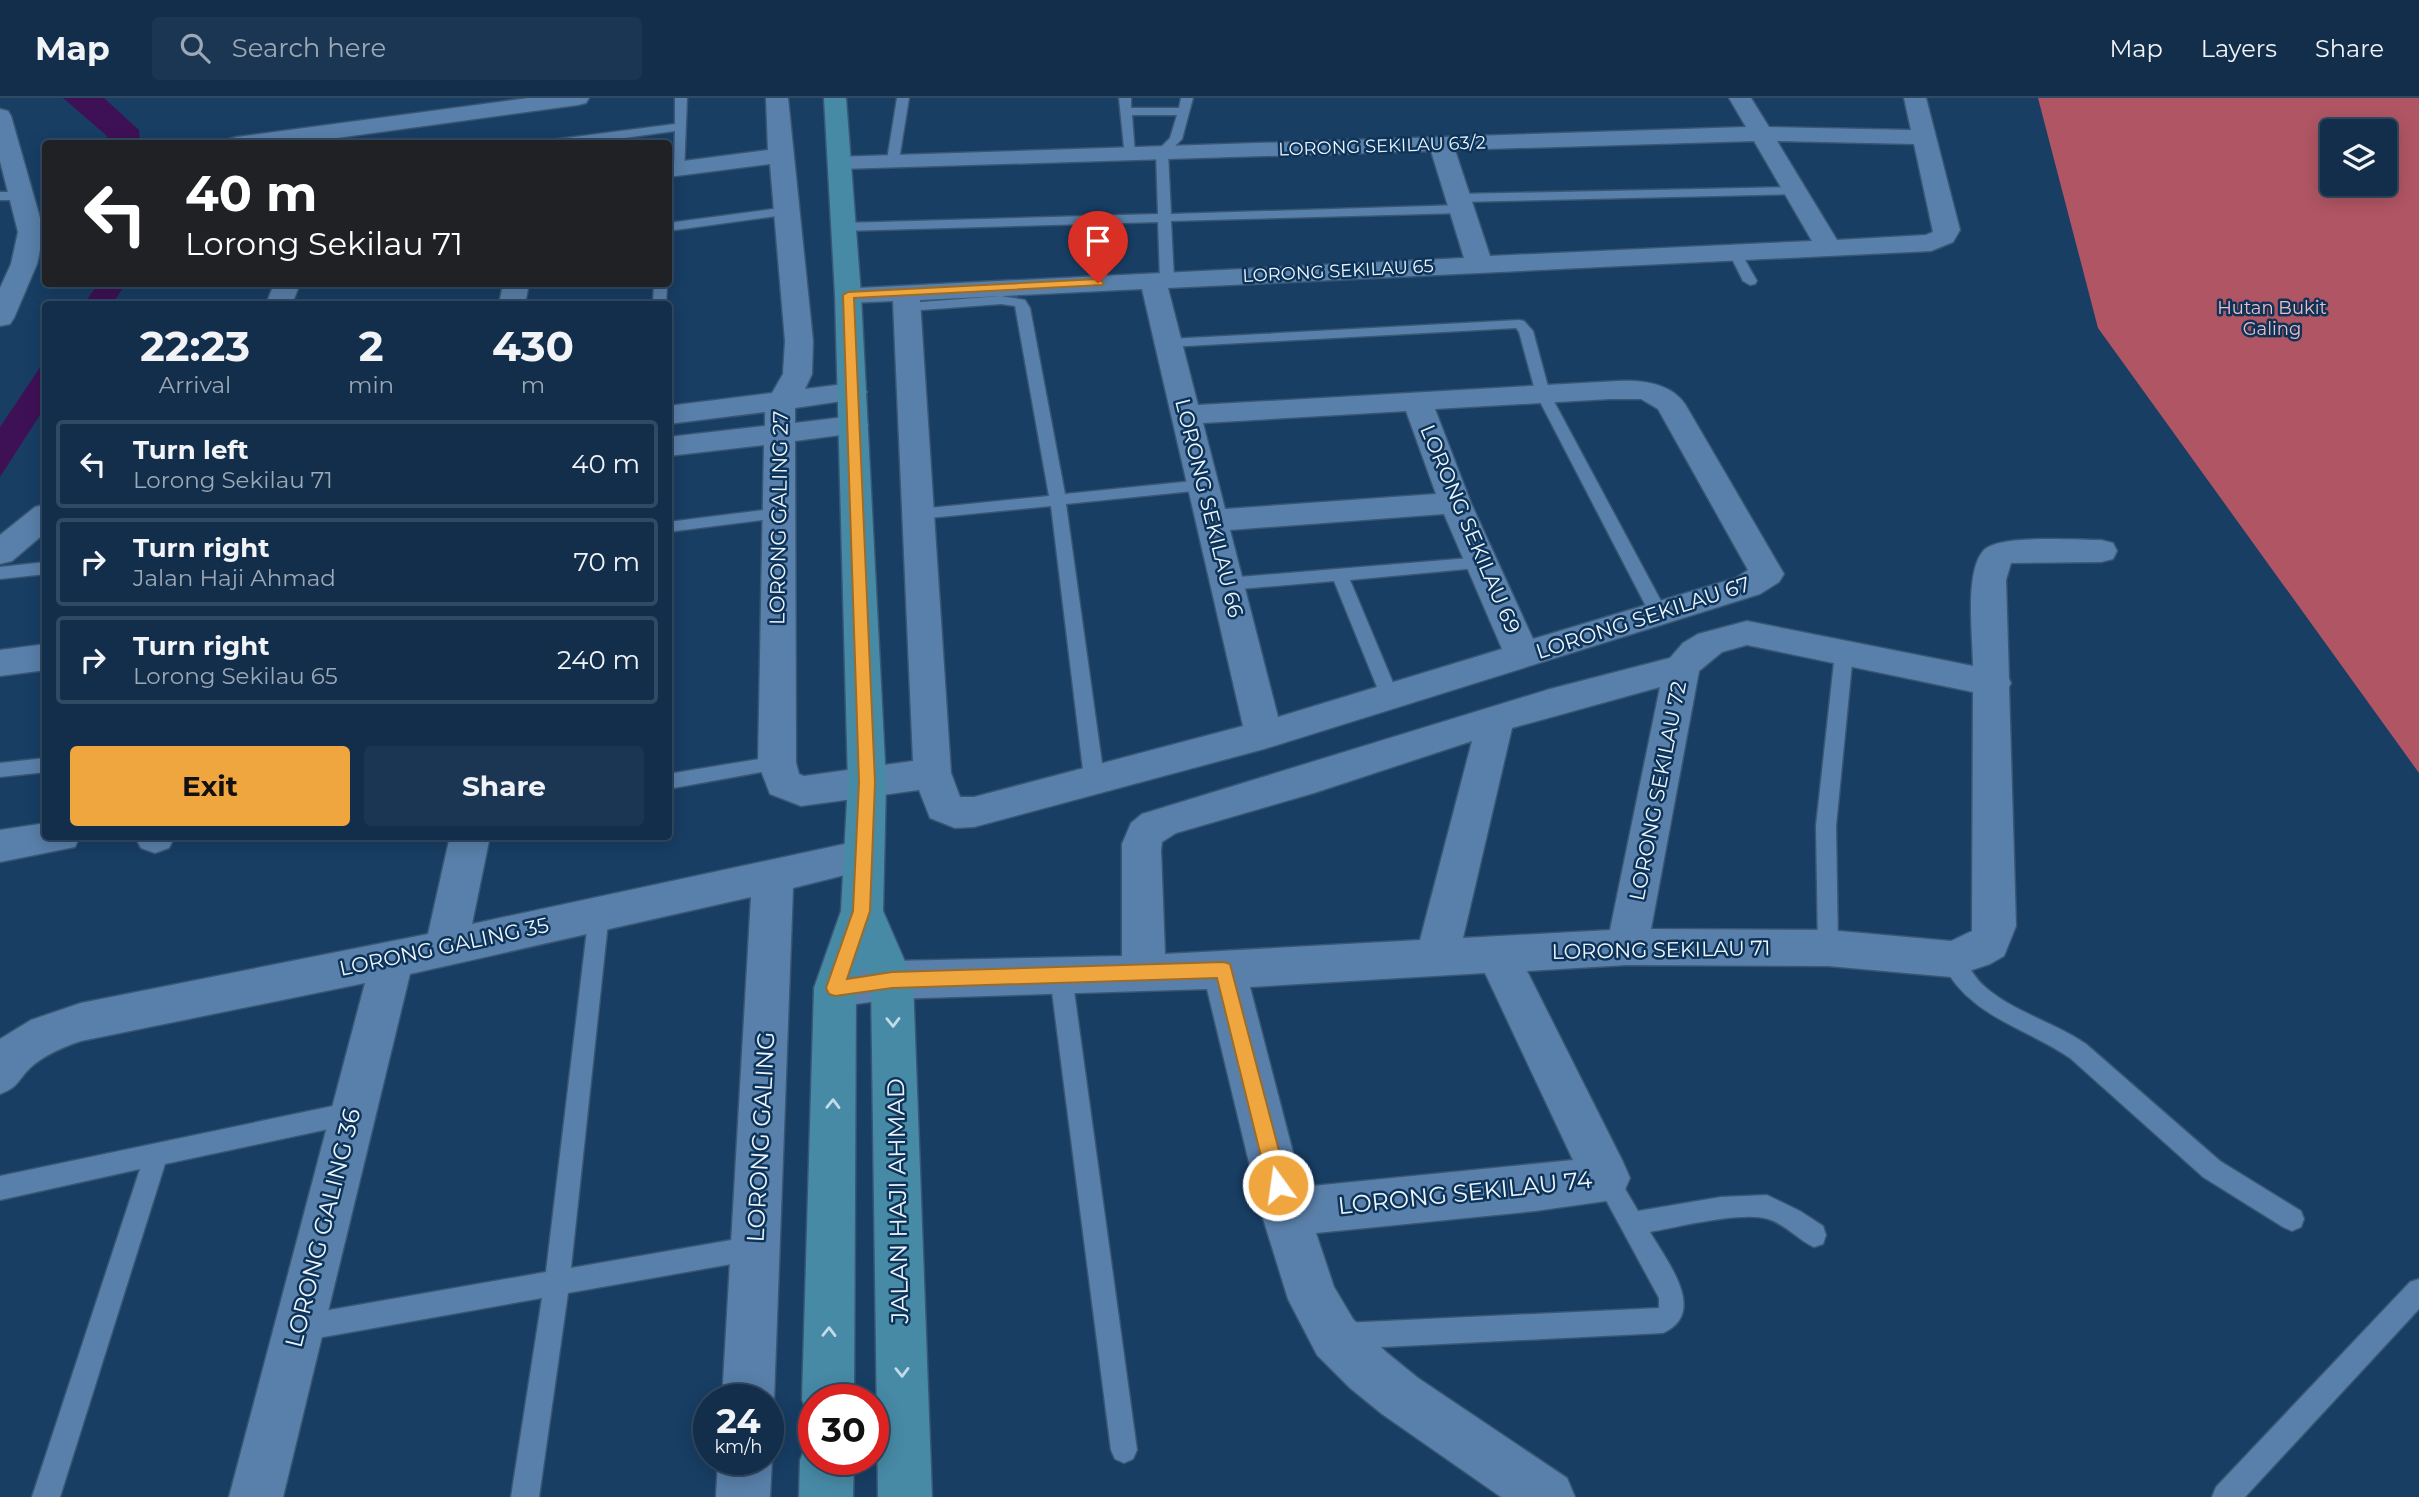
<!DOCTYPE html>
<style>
body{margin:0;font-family:Montserrat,sans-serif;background:#1b3652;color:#f1f3f6;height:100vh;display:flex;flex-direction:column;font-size:26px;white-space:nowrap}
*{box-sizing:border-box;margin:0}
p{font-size:23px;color:#9ca8b5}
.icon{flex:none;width:38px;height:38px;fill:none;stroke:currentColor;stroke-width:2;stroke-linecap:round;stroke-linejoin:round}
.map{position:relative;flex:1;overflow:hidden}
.drawer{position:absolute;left:42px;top:203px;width:630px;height:539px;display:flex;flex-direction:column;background:#122e4b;border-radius:7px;box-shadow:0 4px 18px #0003,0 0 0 2px #314a63}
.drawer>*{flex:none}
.hud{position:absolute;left:42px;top:42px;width:630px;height:147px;border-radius:7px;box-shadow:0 4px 18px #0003,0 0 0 2px #314a63;background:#202124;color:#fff;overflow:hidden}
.buttons{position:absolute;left:2320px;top:21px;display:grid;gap:14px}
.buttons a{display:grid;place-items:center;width:77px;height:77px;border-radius:7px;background:#122e4b;box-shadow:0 4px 18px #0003,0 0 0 2px #314a63;font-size:35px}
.speed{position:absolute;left:693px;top:1286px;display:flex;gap:14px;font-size:35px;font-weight:700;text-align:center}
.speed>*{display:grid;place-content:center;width:91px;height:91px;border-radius:50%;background:#122e4b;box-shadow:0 4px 18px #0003,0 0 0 2px #314a63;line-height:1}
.speed small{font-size:18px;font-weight:400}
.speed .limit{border:10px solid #d22;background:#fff;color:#111}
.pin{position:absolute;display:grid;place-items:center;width:60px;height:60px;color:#fff;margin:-72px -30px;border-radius:50% 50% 50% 0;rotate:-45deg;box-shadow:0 0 7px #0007}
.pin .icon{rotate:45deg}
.me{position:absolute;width:77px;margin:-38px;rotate:346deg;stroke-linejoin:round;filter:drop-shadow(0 0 5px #0008)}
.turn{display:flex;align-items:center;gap:24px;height:147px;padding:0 28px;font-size:32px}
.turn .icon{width:91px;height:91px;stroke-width:2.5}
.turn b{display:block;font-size:49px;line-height:60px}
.eta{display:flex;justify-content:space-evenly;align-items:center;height:119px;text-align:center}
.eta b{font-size:42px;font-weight:700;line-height:49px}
.primary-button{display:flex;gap:14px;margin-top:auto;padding:14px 28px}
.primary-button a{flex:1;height:80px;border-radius:7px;background:#f0a63f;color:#111;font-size:28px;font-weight:700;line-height:80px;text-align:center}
.primary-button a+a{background:#1b3652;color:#f1f3f6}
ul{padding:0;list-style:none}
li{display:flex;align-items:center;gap:21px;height:88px;margin:0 14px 10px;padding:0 14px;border:4px solid #314a63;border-radius:7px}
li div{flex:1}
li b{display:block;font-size:26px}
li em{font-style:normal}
header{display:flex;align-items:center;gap:42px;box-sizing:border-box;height:98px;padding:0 35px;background:#122e4b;border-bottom:2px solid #314a63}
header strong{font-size:33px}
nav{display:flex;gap:38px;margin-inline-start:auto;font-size:24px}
.search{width:490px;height:63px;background:#1b3652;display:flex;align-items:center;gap:18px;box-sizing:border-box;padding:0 24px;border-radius:7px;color:#9ca8b5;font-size:26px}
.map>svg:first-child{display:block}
</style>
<header>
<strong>Map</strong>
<div class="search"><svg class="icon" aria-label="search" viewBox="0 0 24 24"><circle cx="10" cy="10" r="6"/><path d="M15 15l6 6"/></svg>Search here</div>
<nav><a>Map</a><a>Layers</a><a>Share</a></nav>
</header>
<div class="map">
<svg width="2419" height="1399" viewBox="0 0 2419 1399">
<rect width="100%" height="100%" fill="#183e64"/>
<!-- forest -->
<path fill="#b05564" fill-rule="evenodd" d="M2038,0H2419V675L2098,230ZM2333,33H2385V86H2333Z"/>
<!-- water -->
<g fill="#3e1156">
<polygon points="63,0 104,0 139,32 140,45 108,45 107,38"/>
<polygon points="98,186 126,186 112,206 84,206"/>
<polygon points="45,262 45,309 0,379 0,329"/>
</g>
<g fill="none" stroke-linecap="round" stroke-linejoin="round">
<!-- lane casing -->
<g stroke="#395673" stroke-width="3">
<g id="lane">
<polygon points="675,0 687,0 684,74 674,71 675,33 581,46 545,46 551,42 675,26"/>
<polygon points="897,0 909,0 899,62 893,66 887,62"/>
<polygon points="1119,0 1131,0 1131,10 1179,10 1181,0 1193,0 1182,41 1168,55 1171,116 1461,107 1467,111 1461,115 1171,123 1174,181 1167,185 1160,181 1158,124 843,133 837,129 843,125 1158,116 1156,54 1170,40 1177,17 1132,17 1135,56 1125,59"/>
<polygon points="1794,89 1798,90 1798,96 1458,104 1452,100 1458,96"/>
<polygon points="0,94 21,94 27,98 21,102 0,102"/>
<polygon points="788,109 794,113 792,116 668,133 668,125"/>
<polygon points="1734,149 1740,153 1757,183 1755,186 1750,187 1743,183 1728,153"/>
<polygon points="654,186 667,186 666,206 653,206"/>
<polygon points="1001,198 1025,202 1030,210 1065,396 1203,382 1211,387 1203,392 1066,406 1104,680 1101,685 1094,687 1087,685 1084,680 1051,408 919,421 911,416 919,411 1049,398 1015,208 1001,206 908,213 901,209 908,205"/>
<polygon points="1519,222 1524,223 1533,233 1550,296 1668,516 1665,520 1653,520 1650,516 1536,296 1519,234 1516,230 1169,249 1162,245 1169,241"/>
<polygon points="779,410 787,415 785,419 668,434 668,424"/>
<polygon points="1482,459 1488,461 1490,465 1488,469 1350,482 1399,599 1396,604 1384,604 1381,599 1334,483 1227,492 1219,486 1227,480"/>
<polygon points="46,464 46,476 0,481 0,469"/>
<polygon points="1844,549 1850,551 1853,555 1836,728 1838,850 1835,856 1828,859 1821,856 1818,850 1816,728 1835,555 1838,551"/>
<polygon points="777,658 784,660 786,665 784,670 668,691 668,676"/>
<polygon points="46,660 46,674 0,679 0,665"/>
<polygon points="599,806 606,809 609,815 571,1170 754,1138 763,1141 766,1150 763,1159 754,1162 568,1195 539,1399 511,1399 542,1200 301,1243 292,1239 288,1230 292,1221 301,1217 546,1174 589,815 592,809"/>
<path d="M1951,852C1965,857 1972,878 1984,888C2013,914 2054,924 2086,946L2220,1063L2301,1113L2304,1121L2301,1129L2292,1133L2283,1129L2203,1079L2070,960C2021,927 1968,919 1940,861L1944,855Z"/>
<polygon points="1061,869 1069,871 1072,878 1137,1352 1133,1361 1124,1365 1115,1361 1111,1352 1050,878 1053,871"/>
<polygon points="352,1004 360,1007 363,1015 360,1023 352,1026 165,1066 60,1399 32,1399 140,1071 0,1102 0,1078"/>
<path d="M1606,1069L1614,1072L1638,1113L1721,1099L1767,1097L1800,1113L1823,1128L1826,1137L1823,1146L1814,1149C1798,1142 1785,1126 1768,1121C1742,1113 1678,1129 1650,1134C1666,1162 1709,1215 1663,1235L1343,1251L1334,1247L1330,1238L1334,1229L1343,1225L1659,1210V1200L1594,1080L1598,1072Z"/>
<polygon points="2419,1181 2419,1211 2245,1399 2212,1399 2216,1389 2410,1184"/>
</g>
</g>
<!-- street casing -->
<g stroke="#395673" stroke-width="3">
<g id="street">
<polygon points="528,0 589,0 586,5 578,7 293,46 226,46 229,41 237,39"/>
<path d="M766,0H788L813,243L812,276L805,291L852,285L862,288L867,294L862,300L795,310V325L853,318L864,320L868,327L864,334L795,343L796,665L799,676L804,678L913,663L893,203L848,205L838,203L835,197L838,191L1464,160L1431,53L841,71L833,69L829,64L833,59L1746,29L1729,0H1751L1769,29L1911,32L1904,0H1926L1960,132L1953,144L1931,153L1168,190L1198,307L1618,283C1642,282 1670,285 1685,306L1784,476L1779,484L1760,496L1264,651L974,729L955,730L930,720L919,692L801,708L770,696L758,665L764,347L668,358V339L765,328V314L668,326V308L772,295L783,276L785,243L770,66L668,79V65L768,52ZM1754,43L1812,143L1490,158L1455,52ZM1777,43L1914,46L1933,134L1926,137L1837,142ZM1142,191L1243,628L974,699H960L951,675L920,202ZM1610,301H1641L1658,311L1748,472L1736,480L1533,541L1471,405L1435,311ZM1406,313L1436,396L1225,411L1203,325ZM1444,416L1502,551L1278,619L1230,432Z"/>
<polygon points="0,11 8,13 11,18 44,134 37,166 14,220 10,226 0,228 0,190 11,166 18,134 0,63"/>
<polygon points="274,186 300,186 292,206 266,206"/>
<polygon points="503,186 529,186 525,206 499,206"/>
<polygon points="46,406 46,434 12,463 0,466 0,437 35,409"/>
<path d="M2101,442L2113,445L2117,453L2113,461L2101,464L2011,465L2006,482L2009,581L2011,585L2009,589L2016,828L2004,858L1990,866L1951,879L1828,868L1627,867L1527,873L1623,1064L1630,1080L1623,1096L1606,1103L1535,1113L1316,1135L1334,1189L1353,1221L1386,1254L1418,1280L1567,1380L1575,1399H1501L1382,1316L1350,1290L1317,1257L1288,1201L1261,1114L1207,891L892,901L835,909L820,903L814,890L820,877L835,871L892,863L1122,858V746L1131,725L1142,716L1550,591L1670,560L1683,545L1698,536L1747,523L1973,568C1973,539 1964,473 1984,452C2000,436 2077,442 2101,442ZM1747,547L1973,594L1972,833L1951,843L1828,832L1651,831L1699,573L1722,554ZM1660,589L1610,832L1463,840L1512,630ZM1472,643L1420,842L1165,856L1161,752L1162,744L1176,735L1314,695ZM1485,875L1573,1062L1302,1089L1250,889Z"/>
<polygon points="46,546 46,572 0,578 0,552"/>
<polygon points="46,725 46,738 80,738 75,749 0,764 0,732"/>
<polygon points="175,738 169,750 155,755 141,750 135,739"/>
<path d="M450,738H490L472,826L863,742L877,747L883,758L877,769L793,790L774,1302L768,1316V1302H722L751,799L410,876L283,1399H229L365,885L81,943C63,949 44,957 30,970C16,984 20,988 0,996V941L31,922L81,905L428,836Z"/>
<polygon points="768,1353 772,1362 770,1399 716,1399 718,1362 768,1362"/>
</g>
</g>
<!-- secondary casing -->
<g stroke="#395673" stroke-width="3">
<g id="secondary">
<polygon points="824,0 846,0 861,197 886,684 883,813 913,882 932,1399 878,1399 871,882 864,867 856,890 854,1302 814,1302 814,1322 810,1320 802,1302 814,890 841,813 848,684 835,197"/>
<polygon points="814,1341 814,1362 854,1362 853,1399 799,1399 800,1362 808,1343"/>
</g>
</g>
<!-- lane -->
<use href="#lane" fill="#5980aa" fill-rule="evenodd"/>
<!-- street -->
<use href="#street" fill="#5980aa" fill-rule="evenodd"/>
<!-- secondary -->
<use href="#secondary" fill="#478aa6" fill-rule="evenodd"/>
</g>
<!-- one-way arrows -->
<defs><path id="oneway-chevron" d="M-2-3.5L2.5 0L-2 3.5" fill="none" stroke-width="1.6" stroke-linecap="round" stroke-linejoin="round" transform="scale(1.75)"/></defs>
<g stroke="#c3dae8">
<use href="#oneway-chevron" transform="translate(893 924) rotate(89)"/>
<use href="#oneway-chevron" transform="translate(833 1006) rotate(-89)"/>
<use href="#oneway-chevron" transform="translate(829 1234) rotate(-89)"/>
<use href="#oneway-chevron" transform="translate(902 1274) rotate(89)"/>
</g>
<!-- route -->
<polygon fill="#f0a63f" stroke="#9c6c29" stroke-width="2" points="1098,181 1104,185 1102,187 854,200 875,684 870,813 847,881 892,874 1224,864 1230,866 1288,1087 1285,1094 1278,1097 1271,1094 1268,1087 1217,880 892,890 835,898 829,896 826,890 853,813 859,684 843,197 848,194"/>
<g text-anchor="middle" stroke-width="5" stroke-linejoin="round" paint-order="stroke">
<!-- far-street labels -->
<g font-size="18" fill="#ecf5fe" stroke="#0d3358">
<text transform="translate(1382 48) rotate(-2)" y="6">LORONG SEKILAU 63/2</text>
<text transform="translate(1338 173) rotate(-3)" y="6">LORONG SEKILAU 65</text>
</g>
<!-- far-park labels -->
<g font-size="18" fill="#f0bcc2" stroke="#0d3358">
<text x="2272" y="216">Hutan Bukit<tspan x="2272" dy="21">Galing</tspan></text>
</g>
<!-- street labels -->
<g font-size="21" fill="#ecf5fe" stroke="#0d3358">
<text transform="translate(1209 410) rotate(76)" y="7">LORONG SEKILAU 66</text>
<text transform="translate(779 420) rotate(-89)" y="7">LORONG GALING 27</text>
<text transform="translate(1470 431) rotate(67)" y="7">LORONG SEKILAU 69</text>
<text transform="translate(1643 520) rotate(-18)" y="7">LORONG SEKILAU 67</text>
<text transform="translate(1658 693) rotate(-79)" y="7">LORONG SEKILAU 72</text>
<text transform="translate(444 849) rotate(-12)" y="7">LORONG GALING 35</text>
<text transform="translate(1661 852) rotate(-1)" y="7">LORONG SEKILAU 71</text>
</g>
<!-- near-street labels -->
<g font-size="24" fill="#ecf5fe" stroke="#0d3358">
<text transform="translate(761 1039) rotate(-87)" y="8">LORONG GALING</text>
<text transform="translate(1465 1095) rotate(-6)" y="8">LORONG SEKILAU 74</text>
<text transform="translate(898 1103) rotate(-91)" y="8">JALAN HAJI AHMAD</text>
<text transform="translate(323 1130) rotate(-76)" y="8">LORONG GALING 36</text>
</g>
</g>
</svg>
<div class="buttons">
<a><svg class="icon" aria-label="layers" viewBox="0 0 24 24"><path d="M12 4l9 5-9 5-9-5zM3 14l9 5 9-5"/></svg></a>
</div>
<div class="speed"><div>24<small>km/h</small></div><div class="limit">30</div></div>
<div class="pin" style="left:1098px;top:185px;background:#d93025"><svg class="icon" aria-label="arrive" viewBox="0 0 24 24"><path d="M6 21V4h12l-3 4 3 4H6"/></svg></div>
<svg class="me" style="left:1278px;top:1087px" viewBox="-20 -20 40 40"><circle r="17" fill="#f0a63f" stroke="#fff" stroke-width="3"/><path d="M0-11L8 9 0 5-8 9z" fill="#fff"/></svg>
<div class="hud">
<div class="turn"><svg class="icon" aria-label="left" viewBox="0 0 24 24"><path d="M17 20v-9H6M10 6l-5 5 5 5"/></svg><div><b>40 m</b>Lorong Sekilau 71</div></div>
</div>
<section class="drawer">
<div class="eta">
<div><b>22:23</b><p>Arrival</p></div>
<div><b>2</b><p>min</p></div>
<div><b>430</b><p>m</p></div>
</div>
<ul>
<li><svg class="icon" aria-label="left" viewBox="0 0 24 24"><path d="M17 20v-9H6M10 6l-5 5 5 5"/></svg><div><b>Turn left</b><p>Lorong Sekilau 71</p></div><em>40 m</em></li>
<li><svg class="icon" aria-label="right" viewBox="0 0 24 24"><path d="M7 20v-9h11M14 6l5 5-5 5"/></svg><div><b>Turn right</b><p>Jalan Haji Ahmad</p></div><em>70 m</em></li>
<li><svg class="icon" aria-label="right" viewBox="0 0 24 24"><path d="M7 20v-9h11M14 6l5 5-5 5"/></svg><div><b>Turn right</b><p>Lorong Sekilau 65</p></div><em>240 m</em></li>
</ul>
<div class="primary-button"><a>Exit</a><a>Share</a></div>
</section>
</div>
